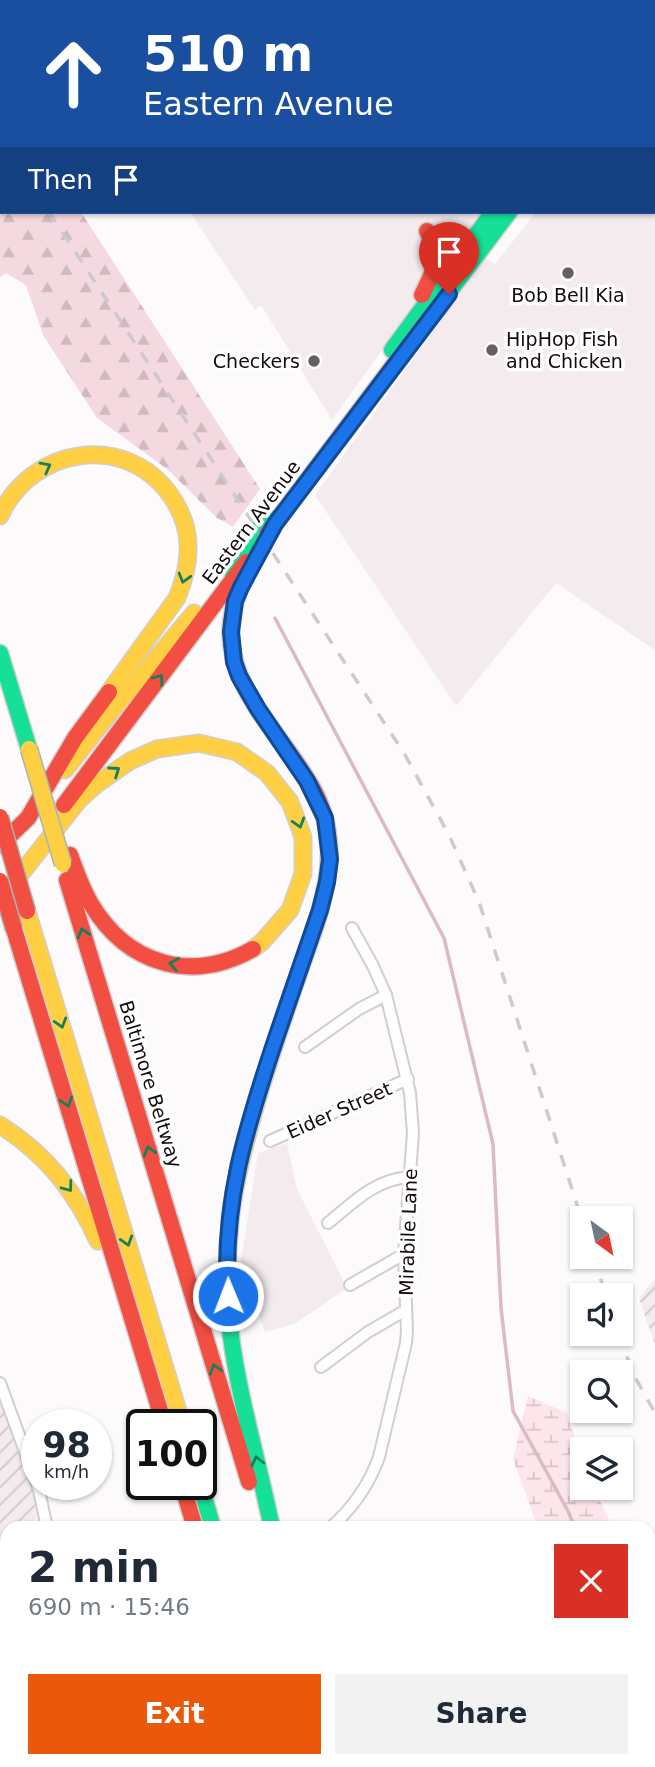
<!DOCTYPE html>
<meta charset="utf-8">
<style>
body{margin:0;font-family:"DejaVu Sans",sans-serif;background:#f2f2f3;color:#1f2937;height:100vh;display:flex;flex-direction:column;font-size:26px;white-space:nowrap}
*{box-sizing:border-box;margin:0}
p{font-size:23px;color:#747a83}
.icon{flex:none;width:38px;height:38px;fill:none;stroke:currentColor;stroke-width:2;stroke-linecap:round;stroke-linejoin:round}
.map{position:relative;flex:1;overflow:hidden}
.sheet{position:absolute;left:0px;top:1521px;width:656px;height:247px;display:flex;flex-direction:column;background:#fff;border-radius:21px 21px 0 0;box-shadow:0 2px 5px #0004}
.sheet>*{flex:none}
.banner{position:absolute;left:0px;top:0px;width:656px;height:214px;box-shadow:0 2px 5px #0004;background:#1a4fa0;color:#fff;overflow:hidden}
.needle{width:46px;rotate:147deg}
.controls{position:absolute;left:570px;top:1206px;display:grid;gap:14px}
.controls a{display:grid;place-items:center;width:63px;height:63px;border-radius:0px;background:#fff;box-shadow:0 2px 5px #0004;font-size:35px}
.speed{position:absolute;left:21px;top:1409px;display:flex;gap:14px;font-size:35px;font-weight:700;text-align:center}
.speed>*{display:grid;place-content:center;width:91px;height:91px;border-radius:50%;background:#fff;box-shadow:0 2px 5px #0004;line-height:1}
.speed small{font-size:18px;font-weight:400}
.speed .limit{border:4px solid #111;border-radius:10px;background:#fff;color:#111}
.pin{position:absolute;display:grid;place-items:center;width:60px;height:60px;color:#fff;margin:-72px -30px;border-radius:50% 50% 50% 0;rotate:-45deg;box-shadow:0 0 7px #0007}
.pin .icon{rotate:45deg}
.me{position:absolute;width:77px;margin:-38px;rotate:359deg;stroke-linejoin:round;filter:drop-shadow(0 0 5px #0008)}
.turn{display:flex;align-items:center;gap:24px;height:147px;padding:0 28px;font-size:32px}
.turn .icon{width:91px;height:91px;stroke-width:2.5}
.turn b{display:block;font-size:49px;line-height:60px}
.then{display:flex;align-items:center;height:66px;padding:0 28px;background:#0003;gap:14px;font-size:26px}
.round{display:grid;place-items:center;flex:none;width:74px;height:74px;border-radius:0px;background:#f2f2f3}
.summary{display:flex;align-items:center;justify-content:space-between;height:119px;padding:0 28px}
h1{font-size:42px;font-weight:700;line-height:52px}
.cta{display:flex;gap:14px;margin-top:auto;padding:14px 28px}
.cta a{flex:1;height:80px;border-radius:0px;background:#ea580c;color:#fff;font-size:28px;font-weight:700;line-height:80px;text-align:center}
.cta a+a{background:#f2f2f3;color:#1f2937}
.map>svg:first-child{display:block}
</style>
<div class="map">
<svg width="655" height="1767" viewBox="0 0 655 1767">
<defs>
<pattern id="industrial-furrows" width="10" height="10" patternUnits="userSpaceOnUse" patternTransform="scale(1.75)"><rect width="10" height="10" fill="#f3ebed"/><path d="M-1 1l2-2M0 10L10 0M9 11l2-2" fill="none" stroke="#cfc8ca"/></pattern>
<pattern id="forest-firs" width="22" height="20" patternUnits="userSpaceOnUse" patternTransform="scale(1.75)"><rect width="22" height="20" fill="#f4d9e0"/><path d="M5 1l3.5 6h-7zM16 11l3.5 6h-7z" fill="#d0b9bf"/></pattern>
<pattern id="wetland-marsh" width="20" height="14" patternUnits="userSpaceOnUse" patternTransform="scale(1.75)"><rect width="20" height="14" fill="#fde6eb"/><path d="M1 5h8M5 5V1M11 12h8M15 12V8" fill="none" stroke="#d8c4c8"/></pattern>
<pattern id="water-waves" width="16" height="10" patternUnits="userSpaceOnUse" patternTransform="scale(1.75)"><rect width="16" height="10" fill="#dbbac2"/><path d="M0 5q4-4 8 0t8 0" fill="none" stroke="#bb9fa6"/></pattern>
</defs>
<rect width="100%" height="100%" fill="#fdfafb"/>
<!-- built -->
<g fill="#f3ebed">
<polygon points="31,0 640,0 639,2 32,2"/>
<polygon points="655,103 655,650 556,583 456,706 315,495 486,258 495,264 536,212 654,212"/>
<polygon points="190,212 481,212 332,420 261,305 255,310"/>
<polygon points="287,1143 297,1189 347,1288 294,1324 265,1332 240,1267 258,1153"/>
</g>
<!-- industrial -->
<g fill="url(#industrial-furrows)">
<polygon points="655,1279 655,1345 639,1298"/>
<polygon points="3,1401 33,1485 40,1513 29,1528 7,1528 7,1556 0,1565 0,1403"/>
</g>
<!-- forest -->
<polygon fill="url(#forest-firs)" points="0,90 2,93 2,212 81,212 260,489 233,527 217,518 167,469 97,418 43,335 26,285 6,273 0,277"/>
<!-- wetland -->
<g fill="url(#wetland-marsh)">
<polygon points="528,1396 567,1413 583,1463 583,1488 594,1488 613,1528 538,1528 513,1459"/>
<polygon points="649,1606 655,1618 655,1767 241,1767 249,1760 649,1760"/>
</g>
<!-- water -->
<polygon fill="url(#water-waves)" points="288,1760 325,1761 339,1767 277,1767"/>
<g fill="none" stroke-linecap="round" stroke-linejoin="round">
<!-- stream -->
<polyline stroke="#dbbac2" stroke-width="3.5" points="275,618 444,938 493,1144 501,1308 513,1411 568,1511 575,1528"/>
<!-- street casing -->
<g stroke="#d3cdce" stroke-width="14">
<g id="street">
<polyline points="305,1047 359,1009 386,995"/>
<polyline points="270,1141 408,1079"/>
<path d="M328,1223C354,1202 374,1180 409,1177"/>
<polyline points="350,1285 404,1254"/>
<polyline points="321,1367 368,1332 406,1310"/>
<polyline points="0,1383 39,1490 47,1528"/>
<path d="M330,1528C353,1508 369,1485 379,1457L406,1343L407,1331L404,1254L413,1133L410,1093L386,995L373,966L352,928"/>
<polyline points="71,1760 72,1767"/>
<polyline points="10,1767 17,1760"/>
</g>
</g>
<!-- fast casing -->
<g stroke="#d3cdce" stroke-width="19">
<g id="fast">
<polyline points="654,85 655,86"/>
<polyline points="430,317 509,212"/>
<polyline points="392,350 493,212"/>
<polyline points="228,568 268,516"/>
<polyline points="0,653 29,749"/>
<path d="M232,1204C228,1240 225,1276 228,1312C235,1385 257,1456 272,1528"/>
<polyline points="200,1484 213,1528"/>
</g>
</g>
<!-- slow casing -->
<g stroke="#d3cdce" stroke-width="19">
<g id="slow">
<polyline points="654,2 655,0"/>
<polyline points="654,19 655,19"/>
<path d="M0,516C31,447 126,431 171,496C182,512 189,531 188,551C188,568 183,583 177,598L109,692"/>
<polyline points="65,770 104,720 194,613"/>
<polyline points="9,889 79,800 97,784 130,761 157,749 199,743 237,752 267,773 290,802 303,837 303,874 290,910 262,942 253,949"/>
<polyline points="27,911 182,1424"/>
<path d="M0,1125C47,1155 75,1191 98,1241"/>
<path d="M232,1204C245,1132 268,1063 292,993C306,949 327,905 329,859"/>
</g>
</g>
<!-- jam casing -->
<g stroke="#d3cdce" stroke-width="19">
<g id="jam">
<polyline points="639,2 640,0"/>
<path d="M422,295C434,271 443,256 427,231"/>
<path d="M275,524C259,552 240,579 233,611C217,683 284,734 314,791C325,812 330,836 329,859"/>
<polyline points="267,534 430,317"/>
<polyline points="64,805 246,562"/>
<polyline points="0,845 28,818 75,738 109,692"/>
<path d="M70,855C76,872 82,889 91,904C127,964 191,984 253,949"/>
<polyline points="67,880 249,1482"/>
<polyline points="14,929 164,1424"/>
<polyline points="182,1484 195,1528"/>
<polyline points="275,1760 278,1767"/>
<polyline points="338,1760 340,1767"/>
</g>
</g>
<!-- street -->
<use href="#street" stroke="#fffefe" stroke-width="10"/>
<!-- fast -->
<use href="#fast" stroke="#16e098" stroke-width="16"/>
<!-- slow -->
<use href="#slow" stroke="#ffcf43" stroke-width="16"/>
<!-- jam -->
<use href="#jam" stroke="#f24e42" stroke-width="16"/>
<!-- rail -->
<g stroke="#cccacb" stroke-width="3.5" stroke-dasharray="12 12" stroke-linecap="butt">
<polyline points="0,138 2,140"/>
<polyline points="49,212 404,753 449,835 479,902 583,1223"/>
<polyline points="593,1256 606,1295"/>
<polyline points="618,1334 635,1377 655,1413"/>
</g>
<!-- slow-bridge casing -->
<g stroke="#a7b6ad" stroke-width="19" stroke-linecap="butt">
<polyline id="slow-bridge" points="29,749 63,864"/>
</g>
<!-- jam-bridge casing -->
<g stroke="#a7b6ad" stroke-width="19" stroke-linecap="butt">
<g id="jam-bridge">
<polyline points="0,817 27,911"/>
<polyline points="0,881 14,929"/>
</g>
</g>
<!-- slow-bridge -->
<use href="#slow-bridge" stroke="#ffcf43" stroke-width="16"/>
<!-- jam-bridge -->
<use href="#jam-bridge" stroke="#f24e42" stroke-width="16"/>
</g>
<!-- one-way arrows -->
<defs><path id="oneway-chevron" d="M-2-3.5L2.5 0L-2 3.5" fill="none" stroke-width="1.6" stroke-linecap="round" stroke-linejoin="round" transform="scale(1.75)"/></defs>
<g stroke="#158059">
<use href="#oneway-chevron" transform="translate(46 467) rotate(-28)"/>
<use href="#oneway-chevron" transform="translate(184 578) rotate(106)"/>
<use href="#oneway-chevron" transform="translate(159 679) rotate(-53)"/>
<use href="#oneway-chevron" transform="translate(115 771) rotate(-35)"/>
<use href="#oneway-chevron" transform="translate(299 823) rotate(73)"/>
<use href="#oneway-chevron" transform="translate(83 933) rotate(-107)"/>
<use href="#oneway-chevron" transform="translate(174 964) rotate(-170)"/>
<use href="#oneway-chevron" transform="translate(61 1023) rotate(73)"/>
<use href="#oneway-chevron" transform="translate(67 1102) rotate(73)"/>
<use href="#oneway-chevron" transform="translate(149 1151) rotate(-107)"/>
<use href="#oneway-chevron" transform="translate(68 1187) rotate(53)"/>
<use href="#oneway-chevron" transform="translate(127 1241) rotate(73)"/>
<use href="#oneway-chevron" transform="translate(215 1369) rotate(-107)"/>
<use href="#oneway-chevron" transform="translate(257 1461) rotate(-103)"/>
</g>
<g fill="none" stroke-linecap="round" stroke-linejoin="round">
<!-- route casing -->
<g stroke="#114b97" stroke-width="18">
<path id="route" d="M228,1296C222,1203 246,1128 275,1041C290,997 305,954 320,910L327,882L330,859L325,818L307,781L258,709L239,676L234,662L231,632L235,601L241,587L275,524L449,294"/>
</g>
<!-- route -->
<use href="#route" stroke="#1a73e8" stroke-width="12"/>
</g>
<!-- markers -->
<g fill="#655f60" stroke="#fff" stroke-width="2.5">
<circle cx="568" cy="273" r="7"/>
<circle cx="492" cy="350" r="7"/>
<circle cx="314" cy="361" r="7"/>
</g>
<g text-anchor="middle" stroke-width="7" stroke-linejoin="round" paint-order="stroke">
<!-- poi labels -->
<g font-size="19" fill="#130b0d" stroke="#fff">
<text x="568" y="302">Bob Bell Kia</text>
<text x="506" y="346" text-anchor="start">HipHop Fish<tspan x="506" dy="22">and Chicken</tspan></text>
<text x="300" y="368" text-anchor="end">Checkers</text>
</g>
<!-- street labels -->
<g font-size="19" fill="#130b0d" stroke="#fff">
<text transform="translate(251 522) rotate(-53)" y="7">Eastern Avenue</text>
<text transform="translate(151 1084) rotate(73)" y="7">Baltimore Beltway</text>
<text transform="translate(339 1110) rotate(-24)" y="7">Eider Street</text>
<text transform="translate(408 1232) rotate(-88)" y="7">Mirabile Lane</text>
</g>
</g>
</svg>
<div class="controls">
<a><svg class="needle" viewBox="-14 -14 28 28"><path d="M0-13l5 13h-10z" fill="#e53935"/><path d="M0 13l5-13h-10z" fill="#747a83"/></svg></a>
<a><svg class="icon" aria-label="sound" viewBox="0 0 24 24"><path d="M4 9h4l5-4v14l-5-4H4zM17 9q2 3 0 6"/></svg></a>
<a><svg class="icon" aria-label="search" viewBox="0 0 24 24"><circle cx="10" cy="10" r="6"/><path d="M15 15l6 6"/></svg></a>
<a><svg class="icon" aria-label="layers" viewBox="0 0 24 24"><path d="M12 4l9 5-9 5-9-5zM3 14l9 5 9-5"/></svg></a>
</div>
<div class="speed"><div>98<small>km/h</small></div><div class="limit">100</div></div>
<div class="pin" style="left:449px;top:294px;background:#d93025"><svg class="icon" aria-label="arrive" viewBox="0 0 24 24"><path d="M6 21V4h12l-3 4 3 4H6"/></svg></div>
<svg class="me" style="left:228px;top:1296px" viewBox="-20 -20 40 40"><circle r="17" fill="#1a73e8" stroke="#fff" stroke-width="3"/><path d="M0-11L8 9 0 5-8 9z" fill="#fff"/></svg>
<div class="banner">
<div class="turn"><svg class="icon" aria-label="ahead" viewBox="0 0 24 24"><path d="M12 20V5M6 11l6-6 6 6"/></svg><div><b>510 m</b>Eastern Avenue</div></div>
<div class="then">Then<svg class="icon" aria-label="arrive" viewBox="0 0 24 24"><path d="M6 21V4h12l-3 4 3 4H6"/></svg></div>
</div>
<section class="sheet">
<div class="summary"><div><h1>2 min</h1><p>690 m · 15:46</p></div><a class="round" style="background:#d93025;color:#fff"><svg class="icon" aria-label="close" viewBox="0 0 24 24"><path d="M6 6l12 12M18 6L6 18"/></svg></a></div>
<div class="cta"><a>Exit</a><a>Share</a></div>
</section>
</div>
